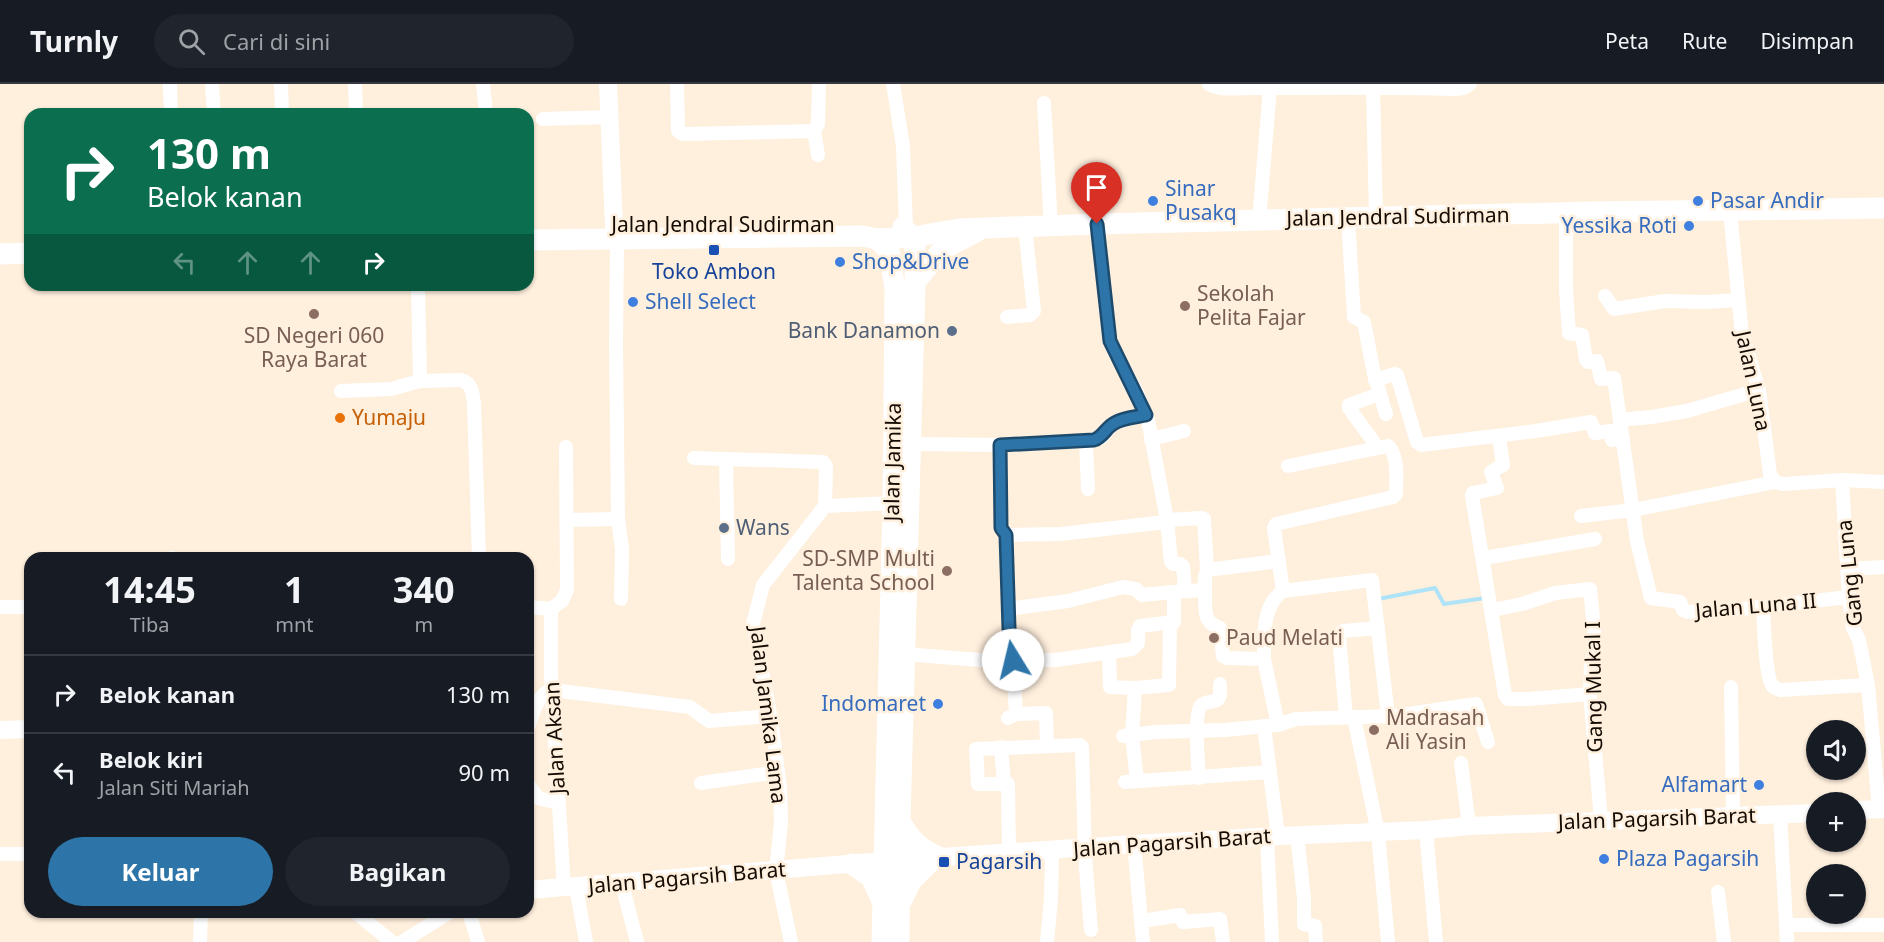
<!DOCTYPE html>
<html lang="id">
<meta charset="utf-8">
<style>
body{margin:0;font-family:"Noto Sans",sans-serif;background:#20242c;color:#f1f3f6;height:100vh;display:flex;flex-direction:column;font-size:22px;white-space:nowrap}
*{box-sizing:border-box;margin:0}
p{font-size:20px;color:#9ea1a6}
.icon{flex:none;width:33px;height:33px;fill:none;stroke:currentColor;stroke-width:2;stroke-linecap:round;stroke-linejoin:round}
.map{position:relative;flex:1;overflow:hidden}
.drawer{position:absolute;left:24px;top:468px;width:510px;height:366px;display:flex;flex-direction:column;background:#171b24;border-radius:18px;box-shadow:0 2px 4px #0004}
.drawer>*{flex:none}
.guide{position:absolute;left:24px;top:24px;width:510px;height:183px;border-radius:18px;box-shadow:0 2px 4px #0004;background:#0b6e4f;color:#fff;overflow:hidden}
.buttons{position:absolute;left:1806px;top:636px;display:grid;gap:12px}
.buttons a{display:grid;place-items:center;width:60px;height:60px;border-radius:50%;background:#171b24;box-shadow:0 2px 4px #0004;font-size:30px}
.pin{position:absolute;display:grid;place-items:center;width:51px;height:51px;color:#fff;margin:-62px -26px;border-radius:50% 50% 50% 0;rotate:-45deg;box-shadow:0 0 6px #0007}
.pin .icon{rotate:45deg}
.me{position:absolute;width:66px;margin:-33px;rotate:351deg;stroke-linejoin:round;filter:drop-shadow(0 0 4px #0008)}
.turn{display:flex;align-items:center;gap:21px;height:126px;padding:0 24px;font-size:27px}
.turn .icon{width:78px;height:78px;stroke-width:2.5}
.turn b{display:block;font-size:42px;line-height:51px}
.lanes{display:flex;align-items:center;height:57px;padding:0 24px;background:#0003;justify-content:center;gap:30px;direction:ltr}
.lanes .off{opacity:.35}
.eta{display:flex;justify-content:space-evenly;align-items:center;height:102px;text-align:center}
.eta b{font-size:36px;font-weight:700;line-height:42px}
.action{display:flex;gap:12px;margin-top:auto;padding:12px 24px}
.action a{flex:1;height:69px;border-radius:36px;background:#2d74a8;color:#fff;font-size:24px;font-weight:700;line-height:69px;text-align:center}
.action a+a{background:#20242c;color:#f1f3f6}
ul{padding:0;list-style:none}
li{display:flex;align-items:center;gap:18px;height:78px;padding:0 24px;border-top:2px solid #363941}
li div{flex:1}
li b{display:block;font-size:22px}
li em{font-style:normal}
header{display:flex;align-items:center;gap:36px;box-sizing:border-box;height:84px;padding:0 30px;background:#171b24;border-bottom:2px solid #363941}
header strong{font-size:28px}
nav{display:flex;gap:33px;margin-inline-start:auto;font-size:21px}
.search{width:420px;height:54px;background:#20242c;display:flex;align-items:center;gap:15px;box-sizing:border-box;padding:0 21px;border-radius:33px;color:#9ea1a6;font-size:22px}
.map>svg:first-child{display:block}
</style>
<header>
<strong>Turnly</strong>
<div class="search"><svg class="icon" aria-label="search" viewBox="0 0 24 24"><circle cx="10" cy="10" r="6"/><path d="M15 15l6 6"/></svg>Cari di sini</div>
<nav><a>Peta</a><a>Rute</a><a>Disimpan</a></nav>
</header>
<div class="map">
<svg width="1884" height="858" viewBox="0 0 1884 858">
<rect width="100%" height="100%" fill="#ffefdd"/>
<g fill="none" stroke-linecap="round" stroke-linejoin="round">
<!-- stream -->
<polyline stroke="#aee3f8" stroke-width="4" points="1378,515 1435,504 1444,520 1485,514"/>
<!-- street -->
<g stroke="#fff" stroke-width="14">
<polyline points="170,0 171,30"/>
<polyline points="212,0 214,30"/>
<polyline points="281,0 282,30"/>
<polyline points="355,0 356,30"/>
<polyline points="483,0 486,30"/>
<polyline points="677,0 678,47 682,50 814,47 818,40 819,0"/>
<polyline points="893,0 903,62 906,144"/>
<path d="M1209,0C1219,7 1241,4 1254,4C1321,4 1388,3 1456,5L1464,4L1470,0"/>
<polyline points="1373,3 1376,134"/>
<polyline points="1044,19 1051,142"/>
<polyline points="543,35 610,33"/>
<polyline points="814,47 818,71"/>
<polyline points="1730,127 1742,251 1759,306 1770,390 1775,398 1783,400 1842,396 1884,398"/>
<polyline points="1566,129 1566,206 1569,249 1582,251 1586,276 1588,278 1597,277 1601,295 1614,294 1637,457 1651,514 1680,518 1683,526 1687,528 1752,524 1849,513"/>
<polyline points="1348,134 1354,233 1364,238 1374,290 1386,330"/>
<polyline points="1259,137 1270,4"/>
<polyline points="1097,140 1109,252 1114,268 1137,309 1148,336 1167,436 1171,478 1173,480 1180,480 1183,482 1185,506"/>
<polyline points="617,155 616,261 618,435 622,465 621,515"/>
<polyline points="418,201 420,297"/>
<polyline points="1605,212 1614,225 1665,217 1707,218 1738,216"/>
<polyline points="1007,233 1030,231 1034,227 1025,143"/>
<polyline points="1375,296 1395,290 1397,291 1417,358 1421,361 1536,347 1591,338 1595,349 1610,347 1612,356 1623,354"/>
<path d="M341,307L391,305L420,297L460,296C472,298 472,308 474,319L479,474"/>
<polyline points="1620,336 1651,333 1687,327 1759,306"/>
<polyline points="1499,352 1503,381 1491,388 1497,404 1473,409 1472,412 1505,611 1508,615 1528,615 1590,610"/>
<polyline points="1151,355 1184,347"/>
<polyline points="1086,357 1088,405"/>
<polyline points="910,360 1000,361 1083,357 1101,354 1111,341 1117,338 1146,331"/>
<polyline points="1000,361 1001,439 1001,444 1006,451 1061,450 1166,438"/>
<polyline points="694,374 823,378 826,382 825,422"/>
<polyline points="726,375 728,475"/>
<polyline points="1288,382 1378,364 1349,324 1349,321 1379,310"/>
<polyline points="1842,396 1849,513 1853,544 1859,556 1868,601 1879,725"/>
<polyline points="1581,432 1633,426 1775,398"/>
<polyline points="567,436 618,435"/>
<polyline points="1167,436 1202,434 1204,435 1207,486 1205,493 1205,506"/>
<polyline points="1006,451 1010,576"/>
<polyline points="171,474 172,474"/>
<polyline points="1484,474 1595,455"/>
<polyline points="1847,485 1884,483"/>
<polyline points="1207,486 1279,477"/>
<path d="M1283,507L1274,444L1276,440L1393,413L1396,410C1396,396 1399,372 1388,362L1378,364"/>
<polyline points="0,523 30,523"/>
<polyline points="528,523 551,525"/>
<path d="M1763,523C1764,537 1765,591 1772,601C1774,604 1776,604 1780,606L1868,601"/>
<polyline points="551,525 551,591 564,804"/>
<polyline points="551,525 562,517 567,506 566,363"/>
<polyline points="1008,525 1068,517 1123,503 1136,505 1142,511 1174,508"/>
<polyline points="1493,526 1522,520 1555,509 1590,505 1596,565 1591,578 1590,610 1601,736"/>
<polyline points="1109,568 1110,603 1135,604"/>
<path d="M904,570L980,576H1056L1132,565L1138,559V546L1140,542L1174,538V508L1205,506C1206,523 1201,538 1220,544L1223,572L1227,574L1264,575L1278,641"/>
<path d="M1264,575C1264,552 1262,521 1283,507L1372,496L1388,632"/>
<polyline points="1731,603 1733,732"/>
<polyline points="1016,630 1046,629 1047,662"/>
<polyline points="1346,633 1339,551 1343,547 1378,544"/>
<polyline points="1354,633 1378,749 1388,858"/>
<polyline points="1008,634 1016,630 1013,576"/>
<polyline points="1264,642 1278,752"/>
<path d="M528,644C533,630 536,611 552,606L690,623L709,637L771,632"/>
<polyline points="1123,652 1156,648 1225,646 1278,641 1296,635 1395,632 1476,620 1488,658"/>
<polyline points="1001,663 1004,699"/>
<polyline points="1461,679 1469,742"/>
<path d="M1199,694C1198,680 1194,633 1200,623C1203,618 1212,618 1217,616L1220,612V600"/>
<polyline points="1137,697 1132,651 1135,604 1169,601 1170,539"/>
<polyline points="1125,698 1270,688"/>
<polyline points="701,699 778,688"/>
<polyline points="528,700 538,714 558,719"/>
<polyline points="1780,731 1787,858"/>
<polyline points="1426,746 1436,858"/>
<polyline points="1297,751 1304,814 1304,840 1315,842 1316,858"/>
<polyline points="1267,753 1272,858"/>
<polyline points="1134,760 1143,858"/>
<polyline points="0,770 30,770"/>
<polyline points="1009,770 1008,700 978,700 976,665 1080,661 1082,663 1085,772 1091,846"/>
<polyline points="622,800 637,858"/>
<polyline points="576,803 586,858"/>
<polyline points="1718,808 1724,858"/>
<polyline points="355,828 392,858"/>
<polyline points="469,828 478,858"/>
<polyline points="1142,837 1180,831 1183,838 1220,835 1223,858"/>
<polyline points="1787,841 1884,841"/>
<polyline points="200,858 201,828"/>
<polyline points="402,858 450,828"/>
<polyline points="791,858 776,787 781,739 780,703 771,635 753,540 763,501 825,422 893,419"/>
<polyline points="1047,858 1051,815 1052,767"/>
</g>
<!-- secondary -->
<g stroke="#fff" stroke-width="18">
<polyline points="608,0 614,142 617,155"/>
<polyline points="0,646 30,645"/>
<polyline points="1856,726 1884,725"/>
<polyline points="528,806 884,777 1134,760 1278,752 1426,746 1469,742 1816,729"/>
</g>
<!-- primary -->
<g stroke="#fff" stroke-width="21">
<polyline points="877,155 889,167 895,205 893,419 882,858"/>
<polyline points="528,156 863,152 877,155 913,153 959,145 1097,140 1593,128 1884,124"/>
<polyline points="0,170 30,169"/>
<polyline points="915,198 943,165 976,148"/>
<path d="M900,737C910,756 921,766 941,774"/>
<polyline points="852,780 871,793 881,815"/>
<polyline points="902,816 911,797 934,774"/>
<polyline points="899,858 900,737 915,198 915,156 903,143"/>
</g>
</g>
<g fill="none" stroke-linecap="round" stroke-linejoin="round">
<!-- route casing -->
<g stroke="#1d4b6d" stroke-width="15">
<path id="route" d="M1013,576H1010L1006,451L1001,444L1000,361L1094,356C1103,353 1105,345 1113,340C1121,334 1136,333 1146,331L1110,257L1097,140"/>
</g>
<!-- route -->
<use href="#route" stroke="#2d74a8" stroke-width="10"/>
</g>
<!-- markers -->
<g fill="#3f7fe0" stroke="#ffefdd" stroke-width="2">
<circle cx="1153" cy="117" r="6"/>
<circle cx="1698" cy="117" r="6"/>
<circle cx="1689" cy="142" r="6"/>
<circle cx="840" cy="178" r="6"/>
<circle cx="633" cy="218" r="6"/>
<circle cx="938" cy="620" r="6"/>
<circle cx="1759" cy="701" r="6"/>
<circle cx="1604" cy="775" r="6"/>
</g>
<g fill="#1a4fb4" stroke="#ffefdd" stroke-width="2">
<rect x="708" y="160" width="12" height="12" rx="3"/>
<rect x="938" y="772" width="12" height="12" rx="3"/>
</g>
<g fill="#8d6e63" stroke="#ffefdd" stroke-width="2">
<circle cx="1185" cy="222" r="6"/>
<circle cx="314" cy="230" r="6"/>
<circle cx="947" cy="487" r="6"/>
<circle cx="1214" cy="554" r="6"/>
<circle cx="1374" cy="646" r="6"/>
</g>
<g fill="#5c6f8a" stroke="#ffefdd" stroke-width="2">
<circle cx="952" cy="247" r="6"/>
<circle cx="724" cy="444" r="6"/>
</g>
<circle fill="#e8710a" stroke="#ffefdd" stroke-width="2" cx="340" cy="334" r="6"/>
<g text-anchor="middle" stroke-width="5" stroke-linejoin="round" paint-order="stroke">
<!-- shop labels -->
<g font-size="21" fill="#366cbe" stroke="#ffefdd" text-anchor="start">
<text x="1165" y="112">Sinar<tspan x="1165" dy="24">Pusakq</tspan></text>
<text x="1710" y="124">Pasar Andir</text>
<text x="1677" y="149" text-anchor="end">Yessika Roti</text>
<text x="852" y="185">Shop&amp;Drive</text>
<text x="645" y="225">Shell Select</text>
<text x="926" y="627" text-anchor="end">Indomaret</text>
<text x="1747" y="708" text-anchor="end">Alfamart</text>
<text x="1616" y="782">Plaza Pagarsih</text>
</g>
<!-- street labels -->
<g font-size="21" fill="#140b03" stroke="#ffefdd">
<text transform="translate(1398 133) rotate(-1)" y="7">Jalan Jendral Sudirman</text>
<text x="723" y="148">Jalan Jendral Sudirman</text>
<text transform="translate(1753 297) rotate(78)" y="7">Jalan Luna</text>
<text transform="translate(893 378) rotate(-89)" y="7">Jalan Jamika</text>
<text transform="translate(1850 489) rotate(-96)" y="7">Gang Luna</text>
<text transform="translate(1756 522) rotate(-5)" y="7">Jalan Luna II</text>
<text transform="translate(1594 603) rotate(-91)" y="7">Gang Mukal I</text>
<text transform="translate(768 631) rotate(83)" y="7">Jalan Jamika Lama</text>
<text transform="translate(555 654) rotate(-93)" y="7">Jalan Aksan</text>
<text transform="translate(1657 735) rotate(-2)" y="7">Jalan Pagarsih Barat</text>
<text transform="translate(1172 759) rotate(-4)" y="7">Jalan Pagarsih Barat</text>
<text transform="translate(687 794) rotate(-5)" y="7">Jalan Pagarsih Barat</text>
</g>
<!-- transit labels -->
<g font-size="21" fill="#164399" stroke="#ffefdd">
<text x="714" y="195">Toko Ambon</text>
<text x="956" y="785" text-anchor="start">Pagarsih</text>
</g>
<!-- education labels -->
<g font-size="21" fill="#785e54" stroke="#ffefdd" text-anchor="start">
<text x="1197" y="217">Sekolah<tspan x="1197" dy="24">Pelita Fajar</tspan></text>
<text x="314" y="259" text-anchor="middle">SD Negeri 060<tspan x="314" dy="24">Raya Barat</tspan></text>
<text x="935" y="482" text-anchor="end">SD-SMP Multi<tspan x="935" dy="24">Talenta School</tspan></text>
<text x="1226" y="561">Paud Melati</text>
<text x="1386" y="641">Madrasah<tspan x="1386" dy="24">Ali Yasin</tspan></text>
</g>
<!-- service labels -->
<g font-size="21" fill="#4e5e75" stroke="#ffefdd" text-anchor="end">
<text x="940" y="254">Bank Danamon</text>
<text x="736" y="451" text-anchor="start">Wans</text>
</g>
<!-- food labels -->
<g font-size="21" fill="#c56008" stroke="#ffefdd" text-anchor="start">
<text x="352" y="341">Yumaju</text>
</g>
</g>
</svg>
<div class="buttons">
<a><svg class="icon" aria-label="sound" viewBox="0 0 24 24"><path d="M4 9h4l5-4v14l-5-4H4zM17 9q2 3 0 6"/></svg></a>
<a>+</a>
<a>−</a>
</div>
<div class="pin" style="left:1097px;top:140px;background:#d93025"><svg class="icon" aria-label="arrive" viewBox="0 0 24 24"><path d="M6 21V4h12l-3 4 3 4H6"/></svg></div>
<svg class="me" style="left:1013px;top:576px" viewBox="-20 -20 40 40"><circle r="19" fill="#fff"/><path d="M0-13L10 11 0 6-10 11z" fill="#2d74a8"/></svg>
<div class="guide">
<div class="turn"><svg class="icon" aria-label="right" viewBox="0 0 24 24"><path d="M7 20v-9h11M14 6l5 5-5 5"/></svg><div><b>130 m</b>Belok kanan</div></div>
<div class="lanes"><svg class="icon off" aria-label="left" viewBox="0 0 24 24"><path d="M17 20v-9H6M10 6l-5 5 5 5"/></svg><svg class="icon off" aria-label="ahead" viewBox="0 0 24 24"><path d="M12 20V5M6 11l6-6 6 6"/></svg><svg class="icon off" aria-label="ahead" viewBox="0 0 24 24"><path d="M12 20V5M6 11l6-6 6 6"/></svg><svg class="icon" aria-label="right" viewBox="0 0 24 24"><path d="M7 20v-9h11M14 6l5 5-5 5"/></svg></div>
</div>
<section class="drawer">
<div class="eta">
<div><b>14:45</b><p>Tiba</p></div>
<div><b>1</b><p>mnt</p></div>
<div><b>340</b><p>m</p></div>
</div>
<ul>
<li><svg class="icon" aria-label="right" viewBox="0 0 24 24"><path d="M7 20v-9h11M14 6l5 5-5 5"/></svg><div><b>Belok kanan</b></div><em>130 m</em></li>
<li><svg class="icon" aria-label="left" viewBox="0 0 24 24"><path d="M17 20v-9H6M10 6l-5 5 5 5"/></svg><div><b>Belok kiri</b><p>Jalan Siti Mariah</p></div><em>90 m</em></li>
</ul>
<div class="action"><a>Keluar</a><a>Bagikan</a></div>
</section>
</div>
